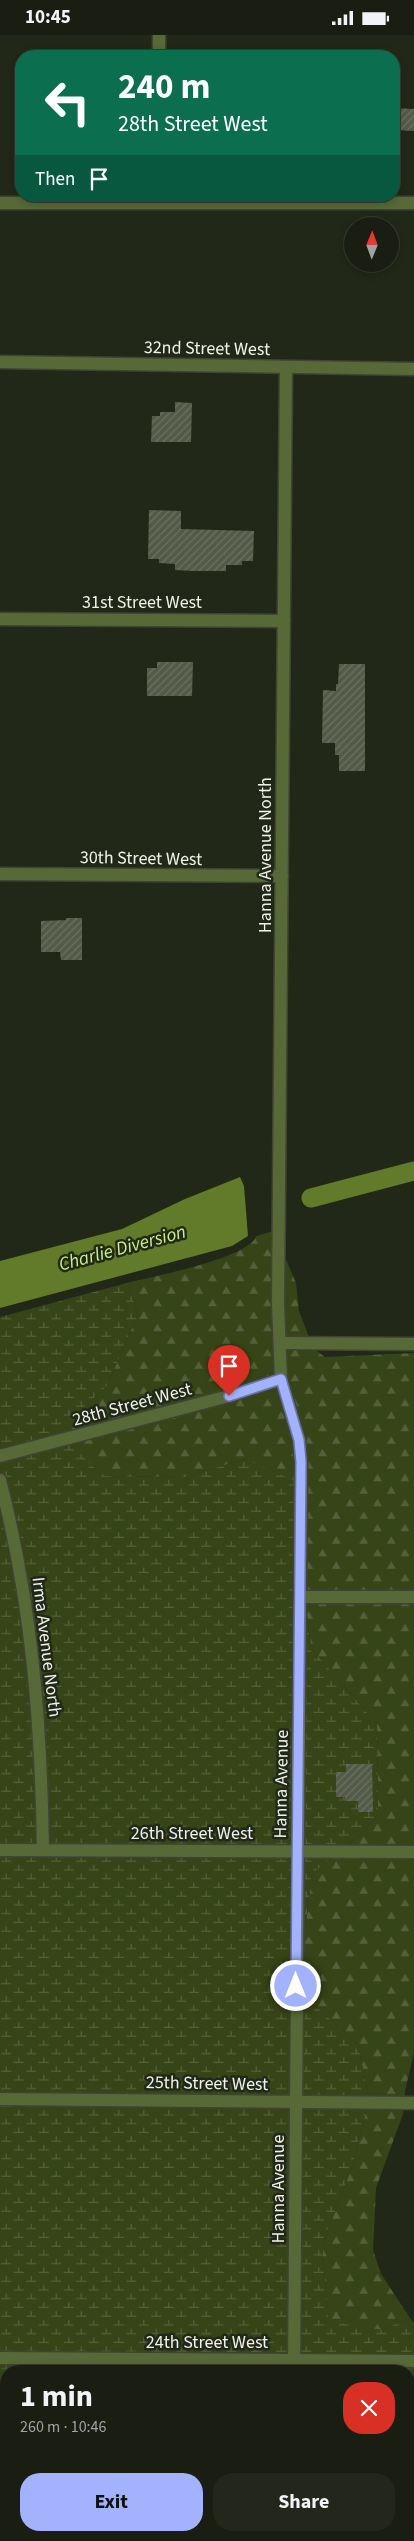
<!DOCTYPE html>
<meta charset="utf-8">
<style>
body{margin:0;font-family:"Source Sans 3",sans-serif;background:#23271b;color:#f1f3f6;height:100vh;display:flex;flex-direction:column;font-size:19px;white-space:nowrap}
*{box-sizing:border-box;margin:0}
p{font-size:16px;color:#9fa29f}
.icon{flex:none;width:28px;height:28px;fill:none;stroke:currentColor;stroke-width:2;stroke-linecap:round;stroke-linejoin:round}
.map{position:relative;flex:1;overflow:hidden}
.side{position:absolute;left:0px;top:2330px;width:415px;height:176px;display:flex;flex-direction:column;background:#1a1e12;border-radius:20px 20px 0 0;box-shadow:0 2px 8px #0003,0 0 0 1px #383c32}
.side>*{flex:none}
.hud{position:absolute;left:15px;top:15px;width:385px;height:152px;border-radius:20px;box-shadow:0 2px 8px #0003,0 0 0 1px #383c32;background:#0b6e4f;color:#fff;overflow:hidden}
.needle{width:32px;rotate:1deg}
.controls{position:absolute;left:344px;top:182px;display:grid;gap:10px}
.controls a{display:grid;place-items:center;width:55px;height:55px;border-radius:50%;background:#1a1e12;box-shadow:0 2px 8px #0003,0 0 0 1px #383c32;font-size:25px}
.pin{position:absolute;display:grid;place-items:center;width:42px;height:42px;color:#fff;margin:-51px -21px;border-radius:50% 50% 50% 0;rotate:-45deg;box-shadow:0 0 5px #0007}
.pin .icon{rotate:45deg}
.me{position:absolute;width:55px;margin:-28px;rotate:0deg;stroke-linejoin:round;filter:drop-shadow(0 0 4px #0008)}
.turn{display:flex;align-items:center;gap:18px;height:105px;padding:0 20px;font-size:22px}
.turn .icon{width:65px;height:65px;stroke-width:2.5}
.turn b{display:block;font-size:35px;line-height:42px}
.then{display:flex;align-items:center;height:48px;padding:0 20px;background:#0003;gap:10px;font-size:19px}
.round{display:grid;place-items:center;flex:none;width:52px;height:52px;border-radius:20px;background:#23271b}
.headline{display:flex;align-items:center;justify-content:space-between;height:85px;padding:0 20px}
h1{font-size:30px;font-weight:700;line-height:38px}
.action{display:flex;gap:10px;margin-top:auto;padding:10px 20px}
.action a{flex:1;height:58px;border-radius:20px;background:#a3b2fd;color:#111;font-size:20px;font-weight:700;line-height:58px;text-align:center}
.action a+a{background:#23271b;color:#f1f3f6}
.status{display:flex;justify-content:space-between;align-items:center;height:35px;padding:0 25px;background:#1a1e12;direction:ltr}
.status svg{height:14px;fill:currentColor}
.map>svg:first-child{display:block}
</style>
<div class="status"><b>10:45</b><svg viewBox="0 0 49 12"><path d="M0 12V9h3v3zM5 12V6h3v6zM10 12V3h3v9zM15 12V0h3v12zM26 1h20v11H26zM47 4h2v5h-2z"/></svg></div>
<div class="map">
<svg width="414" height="2506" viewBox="0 0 414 2506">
<defs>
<pattern id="forest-firs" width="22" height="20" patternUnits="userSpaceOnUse" patternTransform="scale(1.25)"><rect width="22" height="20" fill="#364517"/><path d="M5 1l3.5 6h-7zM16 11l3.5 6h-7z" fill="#536039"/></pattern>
<pattern id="wetland-marsh" width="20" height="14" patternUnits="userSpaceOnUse" patternTransform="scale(1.25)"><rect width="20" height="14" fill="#364517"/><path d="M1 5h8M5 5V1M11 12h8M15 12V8" fill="none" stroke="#536039"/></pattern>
<pattern id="building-hatch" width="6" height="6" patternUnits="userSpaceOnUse" patternTransform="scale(1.25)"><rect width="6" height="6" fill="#535a48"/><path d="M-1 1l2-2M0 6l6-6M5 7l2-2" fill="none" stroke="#6c7262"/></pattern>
</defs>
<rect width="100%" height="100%" fill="#222818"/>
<!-- forest -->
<path fill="url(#forest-firs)" d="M274,1196L296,1248L299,1276L313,1313L325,1322L414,1318V2017L405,2056L403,2079L376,2153L373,2215L381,2239L410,2283L381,2295L329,2287L322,2211L353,2129L369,2065L358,2009L314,1970L303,1910L312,1839L357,1802L378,1779L377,1689L311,1613L304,1556L245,1424L185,1442L102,1441L57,1395L107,1351L138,1279L127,1248C150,1242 251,1223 256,1201Z"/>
<!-- wetland -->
<polygon fill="url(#wetland-marsh)" points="127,1248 138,1279 107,1351 58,1395 102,1441 185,1442 245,1424 297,1447 304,1556 311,1613 377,1689 378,1779 357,1802 312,1839 303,1910 314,1970 358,2009 369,2065 353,2129 322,2211 329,2286 381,2295 410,2283 414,2288 414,2506 160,2506 145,2500 409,2500 409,2336 6,2336 6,2408 0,2404 0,1282"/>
<!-- water -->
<polygon fill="#617b2a" points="240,1142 244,1151 248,1201 232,1211 0,1273 0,1226 122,1194 185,1164"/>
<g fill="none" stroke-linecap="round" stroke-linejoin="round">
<!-- canal -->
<polyline stroke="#617b2a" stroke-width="19" points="311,1163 414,1136"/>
</g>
<!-- building -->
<g fill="url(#building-hatch)">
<polygon points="394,73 414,74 414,96 394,95"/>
<polygon points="175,367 192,368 191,407 151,407 152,381 160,381 160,377 175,377"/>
<polygon points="149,475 181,476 181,494 254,496 253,526 242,526 242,530 226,530 226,536 193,536 175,535 175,529 159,528 159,524 148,524"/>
<polygon points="157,627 193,627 192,661 147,661 147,633 157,633"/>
<polygon points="339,629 365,629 365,736 339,736 339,720 335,720 335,708 322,708 323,655 336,656 336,649 338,649"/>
<polygon points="66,883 82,883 82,925 61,925 60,917 41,917 41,886 66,885"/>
<polygon points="346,1729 372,1729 373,1777 358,1777 358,1766 345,1766 345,1762 336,1762 336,1737 346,1737"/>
</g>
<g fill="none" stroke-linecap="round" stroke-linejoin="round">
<!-- minor casing -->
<g stroke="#3f4435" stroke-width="15">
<g id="minor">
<polyline points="159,0 159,21"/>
<polyline points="0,168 414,168"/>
<polyline points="0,327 414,334"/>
<polyline points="286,333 278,1269 281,1344 299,1405 301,1427 294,2336"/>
<polyline points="0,584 284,586"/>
<polyline points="0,839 282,841"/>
<polyline points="281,1308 414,1309"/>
<polyline points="0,1421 229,1361 281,1344"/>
<path d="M0,1445C32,1570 41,1686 43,1815"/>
<polyline points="300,1562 414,1562"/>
<polyline points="0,1815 414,1817"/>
<polyline points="0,2064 414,2068"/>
<polyline points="0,2323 414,2326"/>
<polyline points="292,2506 292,2500"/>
</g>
</g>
<!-- minor -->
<use href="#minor" stroke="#576937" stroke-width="12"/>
</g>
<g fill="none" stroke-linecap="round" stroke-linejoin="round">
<!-- route casing -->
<g stroke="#6a74a4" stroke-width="12">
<polyline id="route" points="229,1361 281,1344 299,1405 301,1427 296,1951"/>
</g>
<!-- route -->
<use href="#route" stroke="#a3b2fd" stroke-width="9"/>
</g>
<g text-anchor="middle" stroke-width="5" stroke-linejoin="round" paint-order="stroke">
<!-- street labels -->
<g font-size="18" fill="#eef2e8" stroke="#222818">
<text transform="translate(207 313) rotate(1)" y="6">32nd Street West</text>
<text x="142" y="573">31st Street West</text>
<text transform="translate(265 820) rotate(-90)" y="6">Hanna Avenue North</text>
<text transform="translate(141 823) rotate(1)" y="6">30th Street West</text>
<text transform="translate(132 1369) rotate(-15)" y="6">28th Street West</text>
<text transform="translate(47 1612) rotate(83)" y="6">Irma Avenue North</text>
<text transform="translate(281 1749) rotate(-89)" y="6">Hanna Avenue</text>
<text x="192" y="1804">26th Street West</text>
<text transform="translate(207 2048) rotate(1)" y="6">25th Street West</text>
<text transform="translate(278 2154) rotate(-90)" y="6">Hanna Avenue</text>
<text x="207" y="2313">24th Street West</text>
</g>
<!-- water labels -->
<g font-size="19" font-style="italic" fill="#c9f084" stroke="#222818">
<text transform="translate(122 1212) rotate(-15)" y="7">Charlie Diversion</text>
</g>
</g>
</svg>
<div class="controls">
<a><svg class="needle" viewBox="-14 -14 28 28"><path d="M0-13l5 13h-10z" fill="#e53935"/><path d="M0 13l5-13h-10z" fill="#9fa29f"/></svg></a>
</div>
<div class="pin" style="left:229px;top:1361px;background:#d93025"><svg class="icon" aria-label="arrive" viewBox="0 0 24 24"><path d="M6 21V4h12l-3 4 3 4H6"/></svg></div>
<svg class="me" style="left:296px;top:1951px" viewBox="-20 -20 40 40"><circle r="17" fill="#a3b2fd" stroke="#fff" stroke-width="3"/><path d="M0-11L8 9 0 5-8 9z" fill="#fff"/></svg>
<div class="hud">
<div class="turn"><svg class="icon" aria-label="left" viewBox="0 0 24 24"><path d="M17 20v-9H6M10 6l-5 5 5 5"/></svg><div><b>240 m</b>28th Street West</div></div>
<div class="then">Then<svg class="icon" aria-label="arrive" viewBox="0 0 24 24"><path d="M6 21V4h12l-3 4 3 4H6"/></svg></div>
</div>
<section class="side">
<div class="headline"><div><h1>1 min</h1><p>260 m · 10:46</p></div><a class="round" style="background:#d93025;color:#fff"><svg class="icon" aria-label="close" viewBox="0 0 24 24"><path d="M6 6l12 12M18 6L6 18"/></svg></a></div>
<div class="action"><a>Exit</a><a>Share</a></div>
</section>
</div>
